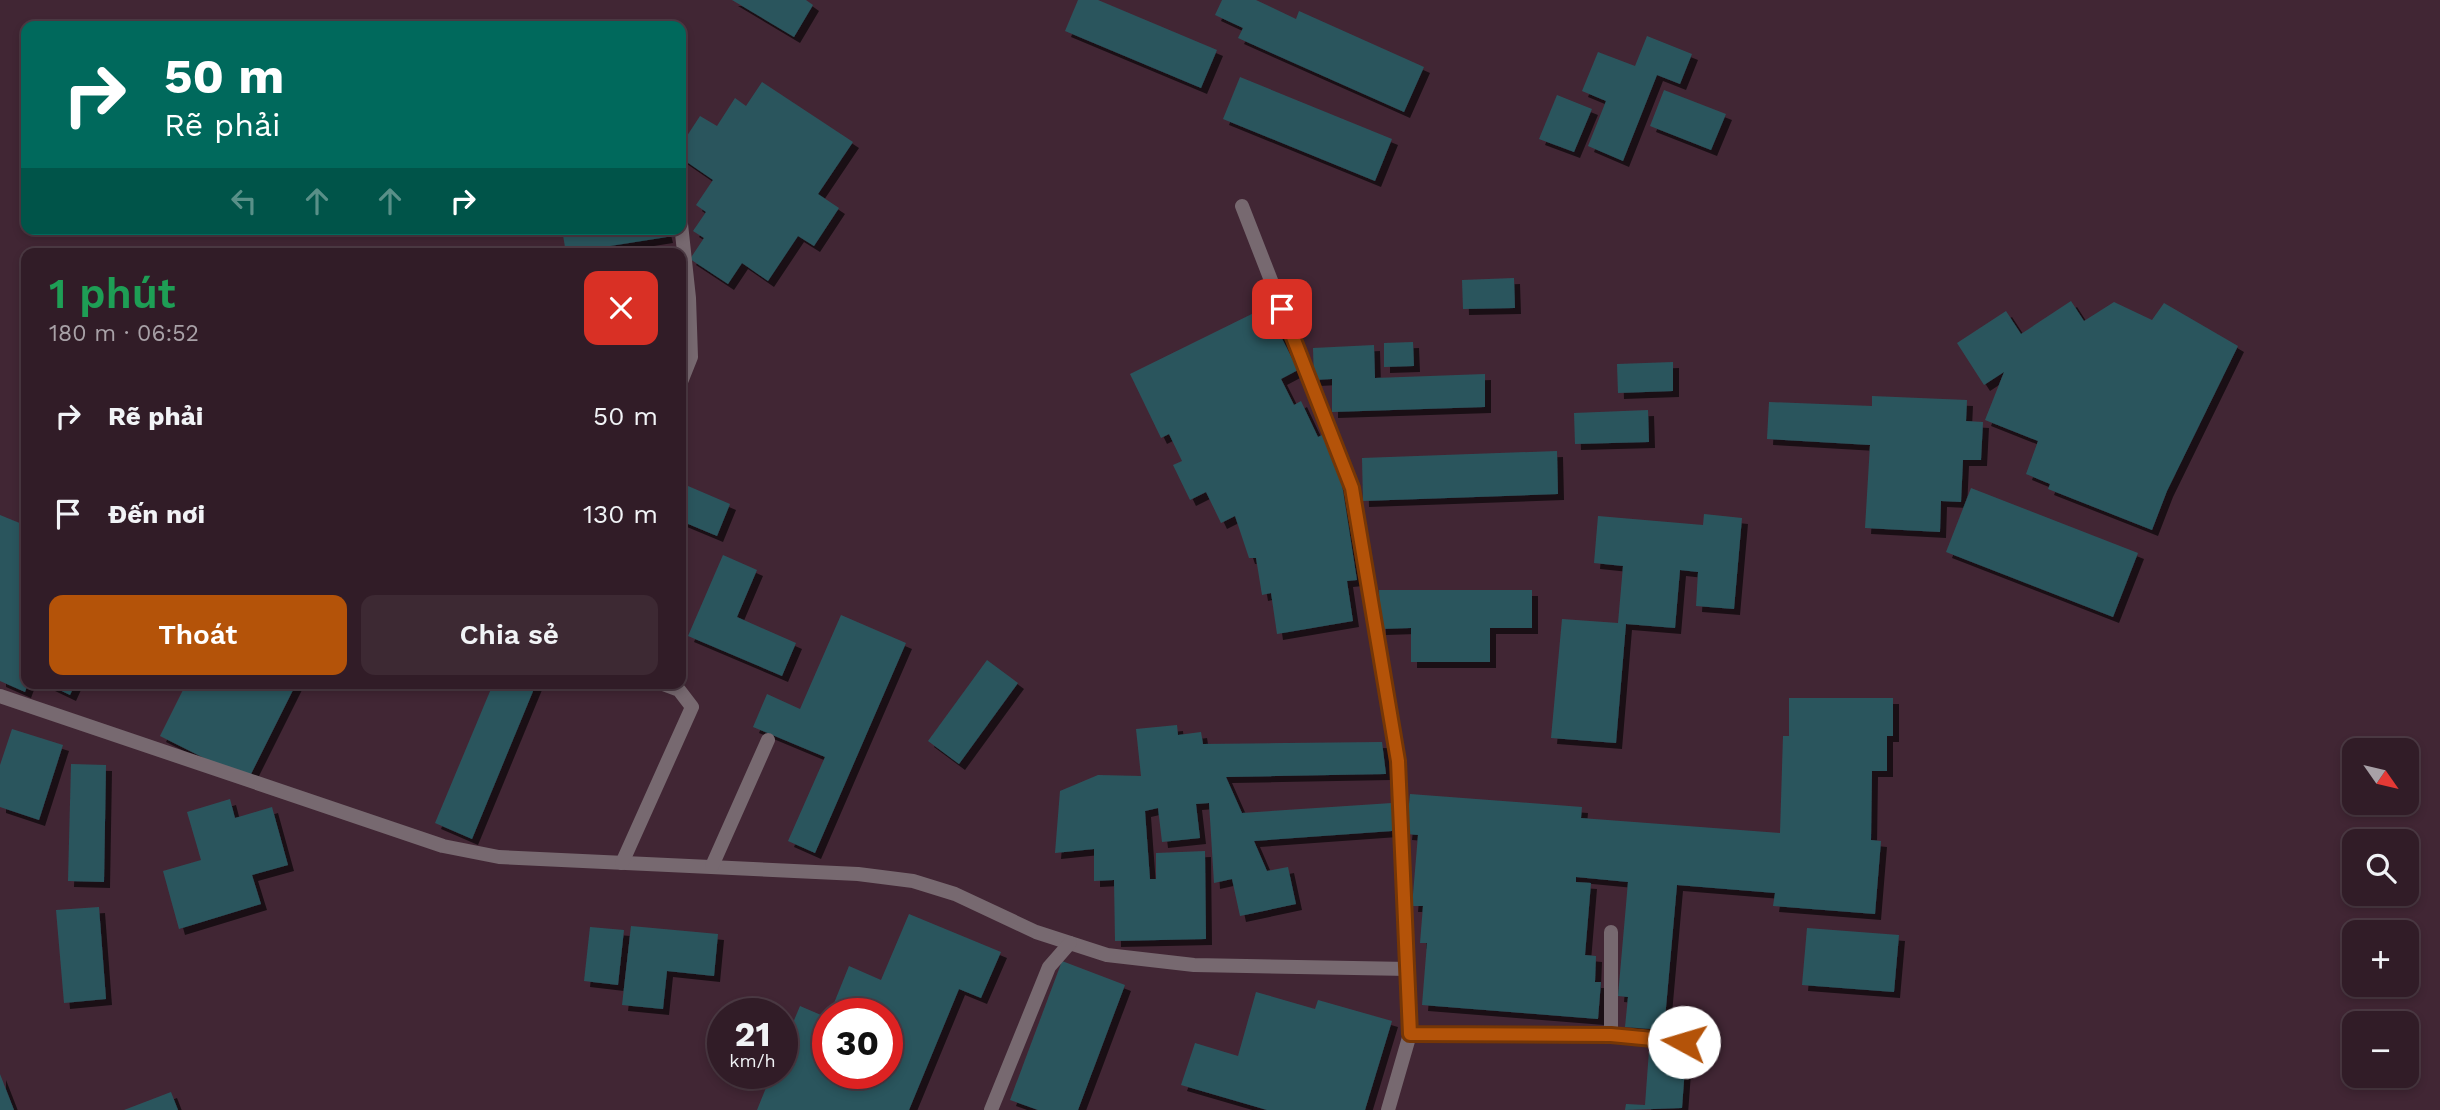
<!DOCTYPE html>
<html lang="vi">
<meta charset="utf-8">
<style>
body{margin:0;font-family:"Work Sans",sans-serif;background:#3d2933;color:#f1f3f6;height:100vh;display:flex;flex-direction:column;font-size:26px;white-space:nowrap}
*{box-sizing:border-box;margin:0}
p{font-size:23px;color:#a8a1a7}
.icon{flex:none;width:38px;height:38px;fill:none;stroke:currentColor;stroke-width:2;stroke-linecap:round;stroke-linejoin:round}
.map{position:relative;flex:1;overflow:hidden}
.drawer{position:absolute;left:21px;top:248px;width:665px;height:441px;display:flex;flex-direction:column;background:#311c27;border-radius:14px;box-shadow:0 4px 10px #0003,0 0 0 2px #4c3a44}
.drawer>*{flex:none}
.hud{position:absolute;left:21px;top:21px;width:665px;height:214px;border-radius:14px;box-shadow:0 4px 10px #0003,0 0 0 2px #4c3a44;background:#00695c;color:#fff;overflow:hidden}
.needle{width:46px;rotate:124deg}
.buttons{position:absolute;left:2342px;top:738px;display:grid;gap:14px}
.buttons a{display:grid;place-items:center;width:77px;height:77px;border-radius:14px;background:#311c27;box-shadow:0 4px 10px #0003,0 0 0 2px #4c3a44;font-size:35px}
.speed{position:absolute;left:707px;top:998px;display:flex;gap:14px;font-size:35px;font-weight:700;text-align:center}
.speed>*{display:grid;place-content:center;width:91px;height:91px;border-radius:50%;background:#311c27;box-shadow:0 4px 10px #0003,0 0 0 2px #4c3a44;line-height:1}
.speed small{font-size:18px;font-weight:400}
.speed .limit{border:10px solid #d22;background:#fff;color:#111}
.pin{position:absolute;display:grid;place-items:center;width:60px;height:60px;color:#fff;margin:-30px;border-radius:14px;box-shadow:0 4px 10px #0006}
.me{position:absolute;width:77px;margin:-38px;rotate:276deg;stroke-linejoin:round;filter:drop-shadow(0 0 5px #0008)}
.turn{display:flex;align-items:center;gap:24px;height:147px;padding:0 28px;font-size:32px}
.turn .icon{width:91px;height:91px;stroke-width:2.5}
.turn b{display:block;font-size:49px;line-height:60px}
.lanes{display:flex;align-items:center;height:66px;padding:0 28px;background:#0003;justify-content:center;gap:35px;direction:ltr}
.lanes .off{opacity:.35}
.round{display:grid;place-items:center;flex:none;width:74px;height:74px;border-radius:14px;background:#3d2933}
.summary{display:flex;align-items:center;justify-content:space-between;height:119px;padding:0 28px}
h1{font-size:42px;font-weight:600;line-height:52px;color:#1e9e55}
.cta{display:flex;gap:14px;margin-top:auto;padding:14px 28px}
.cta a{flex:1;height:80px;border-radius:14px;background:#b45309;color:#fff;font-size:28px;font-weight:600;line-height:80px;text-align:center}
.cta a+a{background:#3d2933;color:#f1f3f6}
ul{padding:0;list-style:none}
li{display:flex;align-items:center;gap:21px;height:98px;padding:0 28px}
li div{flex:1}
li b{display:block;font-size:26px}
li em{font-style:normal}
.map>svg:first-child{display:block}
</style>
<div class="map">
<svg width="2440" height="1110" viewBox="0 0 2440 1110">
<defs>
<filter id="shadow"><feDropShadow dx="6" dy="6" stdDeviation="0" flood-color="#0009"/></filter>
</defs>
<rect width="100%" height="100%" fill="#412634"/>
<!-- building -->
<g fill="#2c545d" filter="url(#shadow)">
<polygon points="732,0 806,0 813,5 794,37"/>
<polygon points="1078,0 1098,0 1217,50 1201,88 1065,31"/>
<polygon points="1222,0 1256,0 1296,19 1299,11 1424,67 1404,112 1238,38 1243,28 1215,15"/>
<polygon points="1647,36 1692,54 1680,84 1657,75 1623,161 1588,146 1606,101 1582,91 1598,52 1635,66"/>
<polygon points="1240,77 1392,139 1375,181 1223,119"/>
<polygon points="762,82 853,142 818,194 839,208 814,246 798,236 768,281 742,263 728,284 690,259 704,238 693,231 706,212 696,205 713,180 681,158 681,145 700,116 717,126 735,98 746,106"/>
<polygon points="1664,90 1726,114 1711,150 1650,126"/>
<polygon points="1557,95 1592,109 1574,152 1539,139"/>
<polygon points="562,229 665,229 667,237 566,253"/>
<polygon points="1514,278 1515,308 1463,309 1462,280"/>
<polygon points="2071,301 2084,321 2114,302 2152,320 2164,303 2238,346 2167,491 2152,530 2048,489 2050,484 2026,474 2038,441 1985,420 2004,372 1984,385 1957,343 2006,311 2021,334"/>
<polygon points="1266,307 1298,370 1281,379 1294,405 1301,401 1318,437 1324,434 1339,465 1357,580 1347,581 1353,621 1277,634 1271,593 1262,595 1256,558 1249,558 1235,516 1221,523 1206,492 1190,500 1173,465 1182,461 1169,434 1161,438 1130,374"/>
<polygon points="1413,342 1414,366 1384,367 1384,343"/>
<polygon points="1374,345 1375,378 1485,374 1485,407 1332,412 1332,379 1314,380 1313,348"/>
<polygon points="1673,362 1673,391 1618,393 1617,364"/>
<polygon points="1872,396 1967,400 1966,421 1983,422 1981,460 1963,460 1961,502 1941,501 1940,532 1865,528 1870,445 1767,439 1769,402 1872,406"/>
<polygon points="1648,410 1649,442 1575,444 1574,413"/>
<polygon points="1557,451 1558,494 1363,501 1362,458"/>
<polygon points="681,483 730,504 717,536 681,521"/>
<polygon points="1971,488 2138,553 2113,617 1946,552"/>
<polygon points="1704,514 1742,518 1734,609 1696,606 1698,572 1680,570 1675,628 1626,624 1616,743 1551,738 1562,619 1618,623 1623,566 1594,563 1598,516 1703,525"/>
<polygon points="0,515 22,524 26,516 28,684 25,692 0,681"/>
<polygon points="723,555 757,570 737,617 796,643 782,676 688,636"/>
<polygon points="1379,590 1532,590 1532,628 1490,628 1490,662 1411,662 1411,628 1380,629"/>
<polygon points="841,615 906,643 815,853 788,841 825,757 753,727 767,694 800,709"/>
<polygon points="987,660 1018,683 959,764 928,741"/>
<polygon points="47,684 75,684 70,695"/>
<polygon points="186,684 296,684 248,780 160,736"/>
<polygon points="493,684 536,684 472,839 435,823"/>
<polygon points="1789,698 1893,698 1893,736 1887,736 1887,771 1872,771 1871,840 1881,841 1875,914 1773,906 1775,893 1677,885 1664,1030 1625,1027 1628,997 1618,996 1628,882 1576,877 1576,882 1591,883 1585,955 1596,956 1595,982 1601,982 1598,1019 1422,1005 1427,943 1420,943 1423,906 1412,906 1418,835 1406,834 1410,794 1582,807 1581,818 1780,833 1783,736 1789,736"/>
<polygon points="1177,725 1178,735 1201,732 1203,744 1382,742 1386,774 1226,777 1242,813 1392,803 1392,831 1254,841 1267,871 1288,867 1296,904 1240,916 1232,879 1214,883 1209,803 1196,804 1200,838 1162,842 1158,808 1145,811 1150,879 1156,879 1156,853 1205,851 1206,939 1115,941 1114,880 1094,881 1094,849 1055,853 1060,791 1098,775 1141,776 1136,729"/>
<polygon points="12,729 63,745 39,820 0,807 0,765"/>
<polygon points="71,764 106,765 104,882 68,881"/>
<polygon points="230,799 235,818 272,807 288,865 252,875 261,904 179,929 163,871 201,860 187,812"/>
<polygon points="99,907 106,999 64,1003 56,910"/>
<polygon points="909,914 1001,952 981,998 959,989 909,1110 757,1110 772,1073 782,1073 782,1049 800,1006 828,1018 828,1073 887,1073 887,1013 830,1013 849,966 881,980"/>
<polygon points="631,926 718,934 714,976 667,971 663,1009 622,1005"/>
<polygon points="590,927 624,930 618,985 584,981"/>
<polygon points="1807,928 1899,935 1894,992 1802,985"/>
<polygon points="1062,961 1125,985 1078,1110 1038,1110 1010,1100"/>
<polygon points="1256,992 1315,1009 1318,1000 1392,1021 1365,1110 1267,1110 1181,1085 1195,1043 1238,1056"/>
<polygon points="1649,1051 1686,1054 1682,1108 1625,1110 1626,1104 1645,1105"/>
<polygon points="0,1074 14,1110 0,1110"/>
<polygon points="171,1092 178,1110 124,1110"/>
</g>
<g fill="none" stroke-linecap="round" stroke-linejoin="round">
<!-- lane -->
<polyline stroke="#776970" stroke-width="14" points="1388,1110 1410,1034"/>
<!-- street -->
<g stroke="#776970" stroke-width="14">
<polyline points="1242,206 1352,488 1398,761 1410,1034 1611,1035 1708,1045"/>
<polyline points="681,224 689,298 691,357 681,382"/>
<polyline points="0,696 443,846 499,857 858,874 913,881 955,894 1036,932 1107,955 1194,965 1409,969"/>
<polyline points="622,863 692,707 679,690 663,684"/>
<polyline points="712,866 768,740"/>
<polyline points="1611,932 1611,1035"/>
<polyline points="991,1110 1049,967 1070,943"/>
</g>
</g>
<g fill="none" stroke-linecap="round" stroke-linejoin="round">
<!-- route casing -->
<g stroke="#753606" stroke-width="18">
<polyline id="route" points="1282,309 1352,488 1398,761 1410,1034 1611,1035 1684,1042"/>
</g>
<!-- route -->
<use href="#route" stroke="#b45309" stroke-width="12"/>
</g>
</svg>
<div class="buttons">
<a><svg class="needle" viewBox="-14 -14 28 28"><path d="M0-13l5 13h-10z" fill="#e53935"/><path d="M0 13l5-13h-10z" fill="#a8a1a7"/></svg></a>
<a><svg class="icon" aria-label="search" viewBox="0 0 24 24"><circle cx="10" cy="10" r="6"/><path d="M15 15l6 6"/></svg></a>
<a>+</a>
<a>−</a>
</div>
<div class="speed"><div>21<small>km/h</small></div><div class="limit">30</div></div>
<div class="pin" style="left:1282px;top:309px;background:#d93025"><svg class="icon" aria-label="arrive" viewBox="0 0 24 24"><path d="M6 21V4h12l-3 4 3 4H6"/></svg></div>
<svg class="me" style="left:1684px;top:1042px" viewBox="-20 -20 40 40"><circle r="19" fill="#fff"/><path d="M0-13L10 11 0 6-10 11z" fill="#b45309"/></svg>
<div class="hud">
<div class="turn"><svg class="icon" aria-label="right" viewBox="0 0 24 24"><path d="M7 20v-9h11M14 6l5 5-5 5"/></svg><div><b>50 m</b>Rẽ phải</div></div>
<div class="lanes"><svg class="icon off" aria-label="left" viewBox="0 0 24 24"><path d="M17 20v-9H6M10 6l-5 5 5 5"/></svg><svg class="icon off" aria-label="ahead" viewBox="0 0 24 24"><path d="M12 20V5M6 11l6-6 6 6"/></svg><svg class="icon off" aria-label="ahead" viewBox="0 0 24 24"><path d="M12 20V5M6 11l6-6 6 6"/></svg><svg class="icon" aria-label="right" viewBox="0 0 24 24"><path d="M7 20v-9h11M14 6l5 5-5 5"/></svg></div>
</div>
<section class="drawer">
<div class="summary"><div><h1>1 phút</h1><p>180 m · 06:52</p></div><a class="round" style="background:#d93025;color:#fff"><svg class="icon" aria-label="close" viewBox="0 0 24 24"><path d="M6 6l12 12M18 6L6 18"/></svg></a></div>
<ul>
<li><svg class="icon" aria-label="right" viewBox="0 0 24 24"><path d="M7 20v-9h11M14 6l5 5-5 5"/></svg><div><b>Rẽ phải</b></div><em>50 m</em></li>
<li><svg class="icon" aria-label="arrive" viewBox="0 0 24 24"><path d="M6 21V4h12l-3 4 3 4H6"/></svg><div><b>Đến nơi</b></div><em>130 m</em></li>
</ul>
<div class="cta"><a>Thoát</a><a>Chia sẻ</a></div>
</section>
</div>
